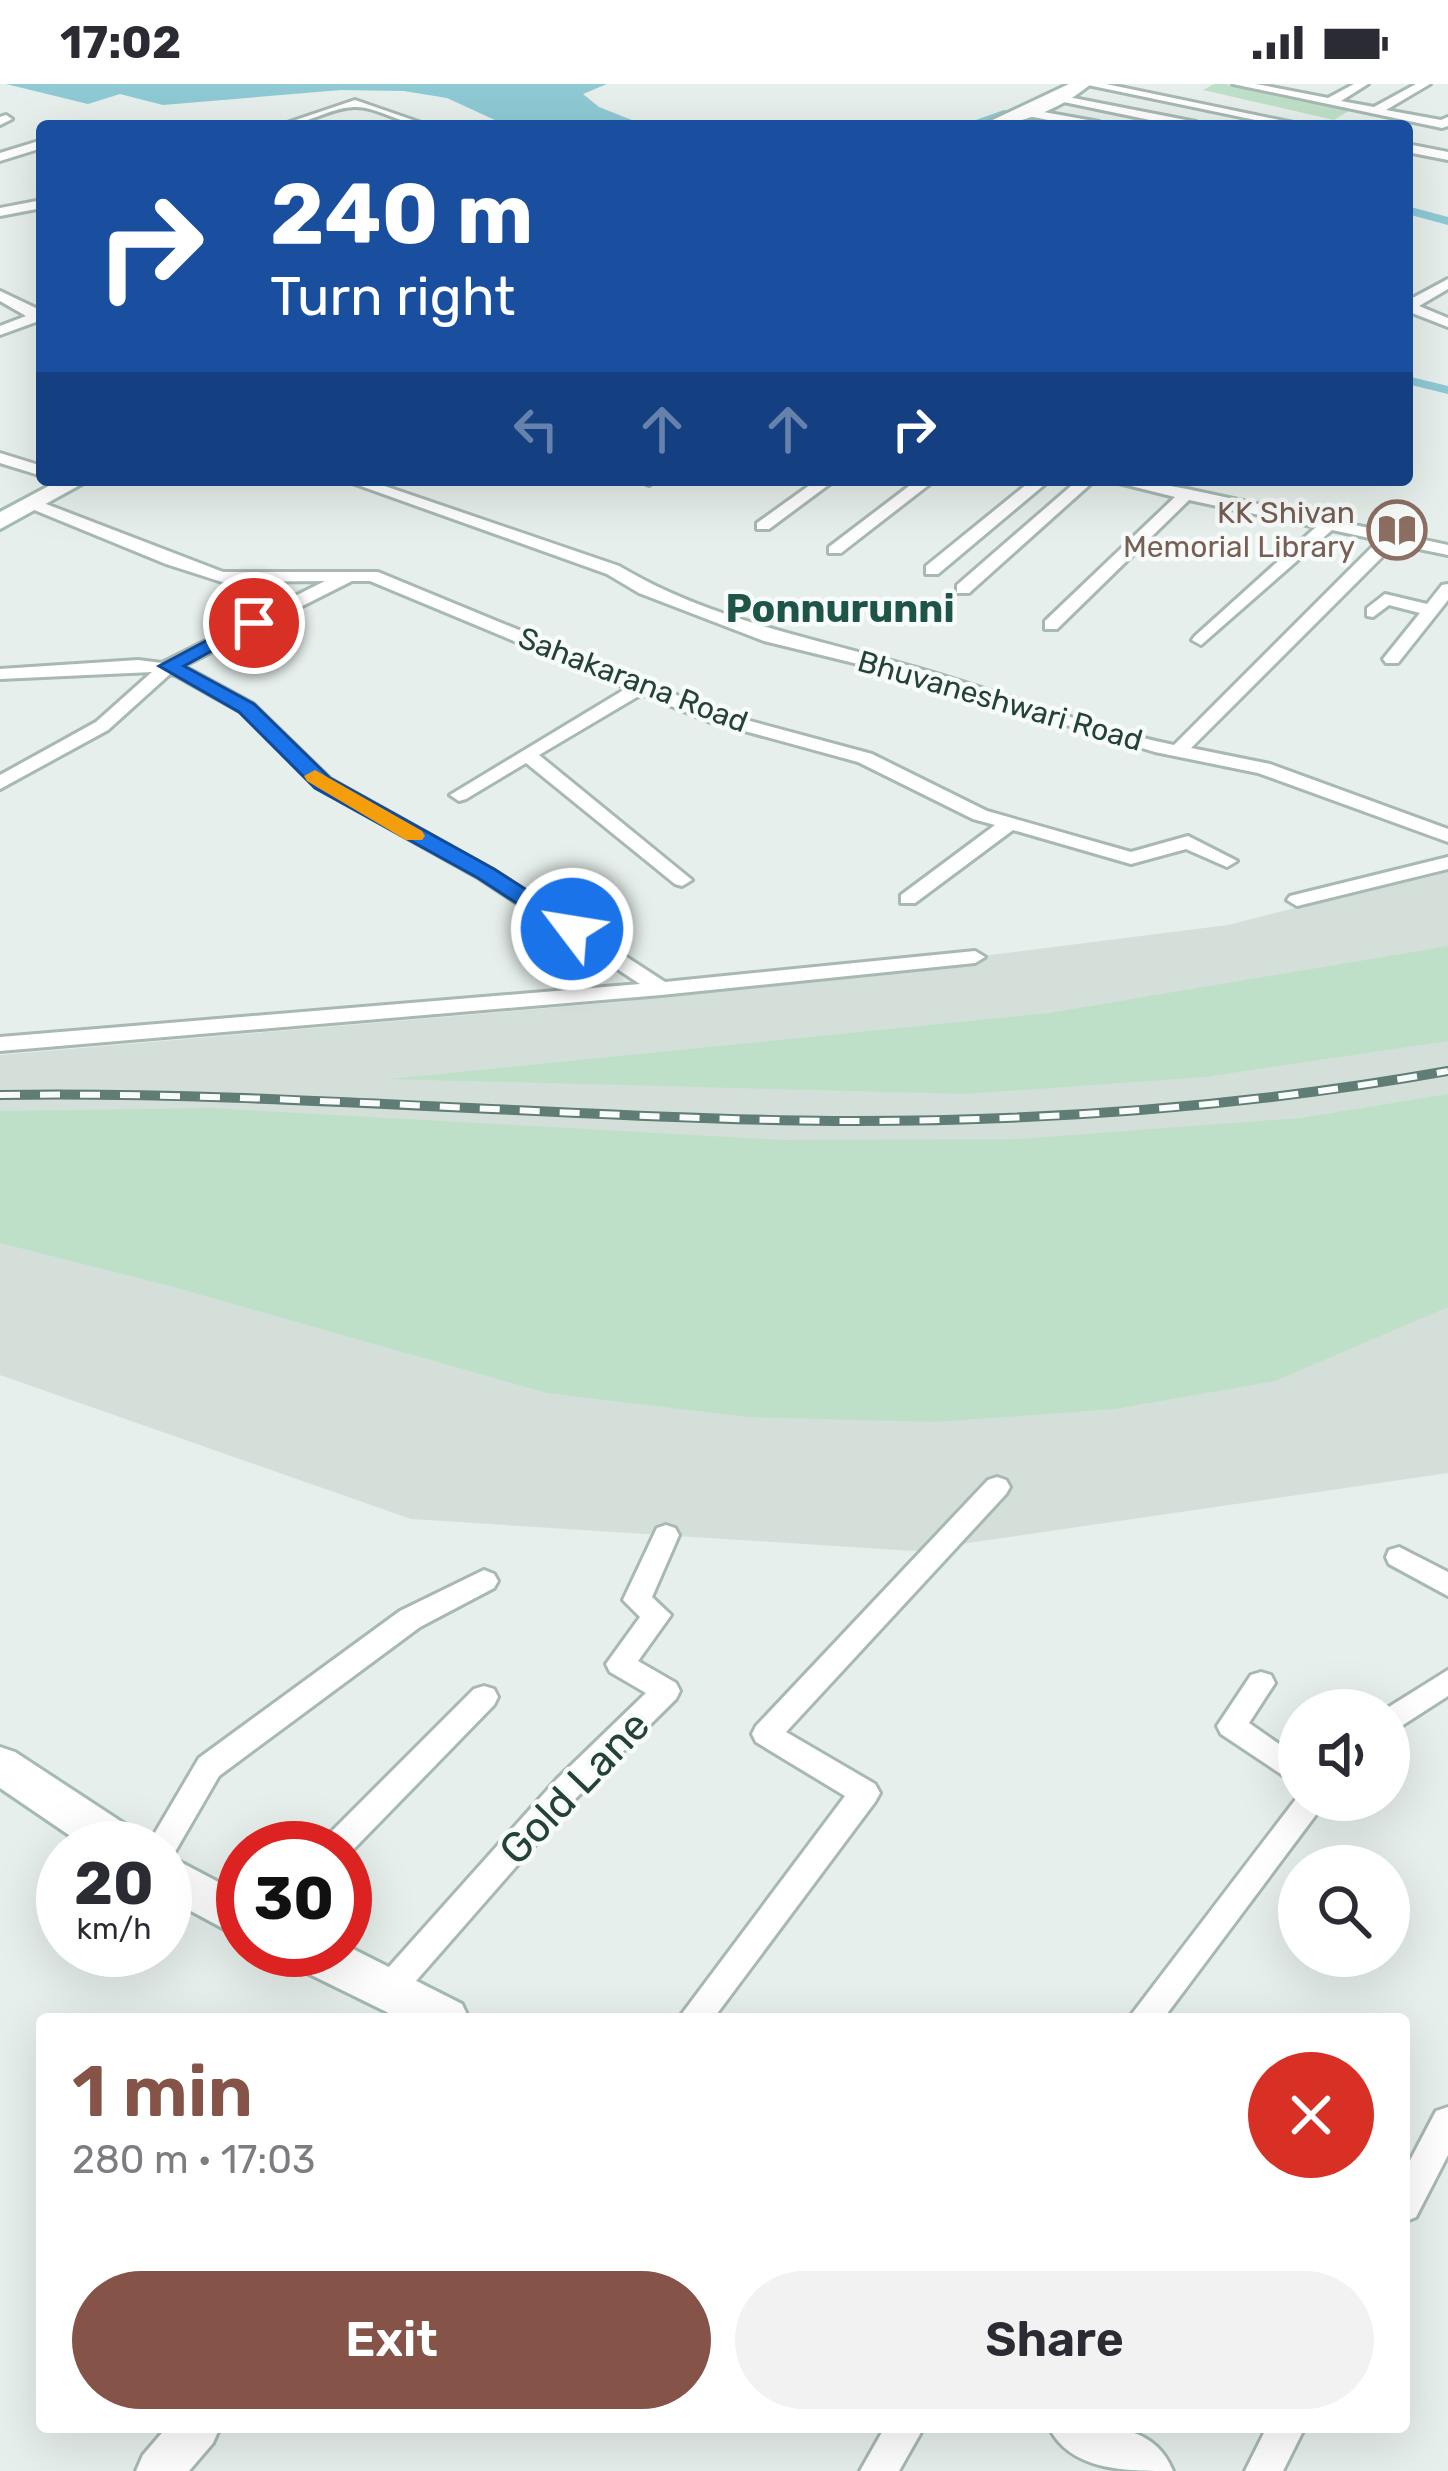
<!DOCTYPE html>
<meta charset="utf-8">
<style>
body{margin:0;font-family:Rubik,sans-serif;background:#f2f2f3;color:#2b2b33;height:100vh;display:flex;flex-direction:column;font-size:45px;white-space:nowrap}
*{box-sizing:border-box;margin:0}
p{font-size:39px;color:#7c7c81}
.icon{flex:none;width:66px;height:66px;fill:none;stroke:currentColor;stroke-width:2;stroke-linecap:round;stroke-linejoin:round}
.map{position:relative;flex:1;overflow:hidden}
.drawer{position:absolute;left:36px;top:1929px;width:1374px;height:420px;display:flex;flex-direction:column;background:#fff;border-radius:12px;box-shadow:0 12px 48px #0002}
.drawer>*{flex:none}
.hud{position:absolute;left:36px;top:36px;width:1377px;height:366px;border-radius:12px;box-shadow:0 12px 48px #0002;background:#1a4fa0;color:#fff;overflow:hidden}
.tools{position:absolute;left:1278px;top:1605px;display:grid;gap:24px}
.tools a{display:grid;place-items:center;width:132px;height:132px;border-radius:50%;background:#fff;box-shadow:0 12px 48px #0002;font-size:60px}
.speed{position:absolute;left:36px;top:1737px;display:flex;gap:24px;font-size:60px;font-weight:700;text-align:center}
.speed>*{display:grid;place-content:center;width:156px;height:156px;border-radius:50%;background:#fff;box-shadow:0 12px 48px #0002;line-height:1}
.speed small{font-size:30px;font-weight:400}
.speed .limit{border:18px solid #d22;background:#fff;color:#111}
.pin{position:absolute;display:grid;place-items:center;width:102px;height:102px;color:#fff;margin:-51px;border:6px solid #fff;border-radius:50%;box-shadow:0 3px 12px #0007}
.me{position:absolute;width:132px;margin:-66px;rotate:301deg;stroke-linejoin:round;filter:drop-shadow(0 0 9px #0008)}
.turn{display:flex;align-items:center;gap:42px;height:252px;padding:0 36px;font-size:54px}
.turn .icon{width:156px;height:156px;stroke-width:2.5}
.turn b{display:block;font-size:84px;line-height:102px}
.lanes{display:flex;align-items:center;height:114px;padding:0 36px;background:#0003;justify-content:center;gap:60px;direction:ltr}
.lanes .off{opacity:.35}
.round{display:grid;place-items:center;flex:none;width:126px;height:126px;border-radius:63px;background:#f2f2f3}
.headline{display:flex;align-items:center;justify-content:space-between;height:204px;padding:0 36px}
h1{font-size:72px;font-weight:600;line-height:90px;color:#855347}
.primary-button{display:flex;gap:24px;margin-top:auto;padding:24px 36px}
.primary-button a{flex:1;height:138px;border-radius:72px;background:#855347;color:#fff;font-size:48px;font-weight:600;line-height:138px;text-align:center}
.primary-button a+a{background:#f2f2f3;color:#2b2b33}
.status{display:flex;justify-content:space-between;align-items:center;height:84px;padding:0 60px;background:#fff;direction:ltr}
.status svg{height:33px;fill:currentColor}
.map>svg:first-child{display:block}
</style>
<div class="status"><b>17:02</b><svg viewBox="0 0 49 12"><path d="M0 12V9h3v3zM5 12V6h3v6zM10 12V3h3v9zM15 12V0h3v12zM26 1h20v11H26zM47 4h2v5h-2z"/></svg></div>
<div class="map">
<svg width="1448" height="2387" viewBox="0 0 1448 2387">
<rect width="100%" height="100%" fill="#e6efeb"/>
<!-- built -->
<polygon fill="#d4dfda" points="1448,785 1448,1389 913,1467 411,1435 0,1291 0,971 619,918 1228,841"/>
<!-- green -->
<g fill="#bfe0c8">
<polygon points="1214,0 1225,0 1350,26 1334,36 1203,6"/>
<polygon points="1448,862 1448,957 1205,993 965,1010 389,995 1049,929"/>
<polygon points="1448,1010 1448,1223 1275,1297 1115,1325 935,1338 747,1333 547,1309 170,1202 0,1159 0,1027 211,1024 783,1056 1019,1055 1300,1034"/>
</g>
<!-- water -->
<polygon fill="#8ec9d4" points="6,0 607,0 583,10 599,23 647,42 508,42 447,14 404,7 341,6 163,21 120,10 88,20"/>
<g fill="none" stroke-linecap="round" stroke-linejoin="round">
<!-- canal -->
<g fill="#8ec9d4" fill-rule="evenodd">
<polygon points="1004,26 1069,38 1075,42 1005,34 977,42 959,42"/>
<polygon points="1407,122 1448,133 1448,141 1407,130"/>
<polygon points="1407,292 1448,302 1448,310 1407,300"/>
</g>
<!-- minor casing -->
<g stroke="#a8b8b2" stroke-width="6">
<g id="minor">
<polygon points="1083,0 1106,0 1308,42 1284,42"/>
<polygon points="1233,0 1256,0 1328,14 1354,0 1368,0 1341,17 1374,23 1416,0 1430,0 1386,26 1441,36 1448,33 1448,42 1442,44"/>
<polygon points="1058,11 1196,38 1202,42 1179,42 1054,16"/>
<path d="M355,16L430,42C403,42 377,22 354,23C328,24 305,42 278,42Z"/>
<polygon points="1027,25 1099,38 1105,42 1079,42 1023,31"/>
<polygon points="0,33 6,31 12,35 0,41"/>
<polygon points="42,56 42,64 0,77 0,69"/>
<polygon points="1407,60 1448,68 1448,76 1407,68"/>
<polygon points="42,116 42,124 0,132 0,124"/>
<polygon points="1448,195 1448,205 1419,222 1448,234 1448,243 1407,227 1407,217"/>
<polygon points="0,207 42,227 42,240 36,238 0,251 0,242 26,232 0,217"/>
<polygon points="0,369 42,382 42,392 0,379"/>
<path d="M344,396H367L619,482C711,537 815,554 916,584C1001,608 1087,643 1174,661L1379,456L1332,446L1201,561L1192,556L1195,552L1316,443L1189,416L1057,545H1045V537L1175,413L1107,396H1137L1187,405L1448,461V471L1395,460L1191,664L1270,680L1448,745V758L1258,689L1155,668L899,590L764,557L639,509L607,490Z"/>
<polygon points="638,396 657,396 649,401"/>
<polygon points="817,396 835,396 769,445 757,445 757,439"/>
<polygon points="917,396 935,396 841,469 829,469 829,463"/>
<polygon points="1032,396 1050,396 938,490 926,490 926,482"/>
<polygon points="1078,396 1095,396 969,509 957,509 957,501"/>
<polygon points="33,415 223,488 378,488 720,629 872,670 987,727 1131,768 1188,752 1237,777 1227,783 1186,765 1131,780 1013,746 915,819 901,819 901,811 995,741 973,735 858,678 708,637 642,610 539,671 692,796 682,802 675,800 526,679 466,715 459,717 450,711 627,604 370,497 352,497 183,582 253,620 330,695 493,786 665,898 975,867 985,873 975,879 661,911 0,967 0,953 640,900 479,794 316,703 241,628 175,591 170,590 108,646 0,705 0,691 96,638 152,588 0,595 0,585 138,576 162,579 325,497 222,498 166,480 27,423 27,417"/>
<polygon points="1448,500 1448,516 1398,579 1386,579 1383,575 1420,529 1389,521 1373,533 1367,532 1367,524 1385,510 1427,520 1442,501"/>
<polygon points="1448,773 1448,785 1297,822 1287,816 1290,812"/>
<polygon points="997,1393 1006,1396 1010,1403 1006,1410 786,1648 875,1700 880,1709 875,1718 713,1935 678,1935 845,1712 756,1658 752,1650 756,1642 988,1396"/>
<polygon points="666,1441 675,1444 679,1451 652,1513 671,1531 638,1577 676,1599 680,1607 676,1615 577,1713 401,1914 390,1918 379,1914 374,1904 379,1894 557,1695 646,1609 610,1588 606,1580 640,1533 623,1516 657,1444"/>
<polygon points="1399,1463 1448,1488 1448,1512 1389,1480 1386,1473 1389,1466"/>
<polygon points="484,1486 494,1490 498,1497 494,1504 420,1543 219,1692 172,1773 165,1775 165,1764 146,1764 199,1674 400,1527"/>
<polygon points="1448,1586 1448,1612 1389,1650 1389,1626 1384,1626"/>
<polygon points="1261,1588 1271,1591 1275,1599 1249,1639 1299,1674 1299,1702 1221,1650 1217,1642 1251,1591"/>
<polygon points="484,1602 494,1605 498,1613 494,1621 346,1773 345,1764 320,1764 324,1755 474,1605"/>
<polygon points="1299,1711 1299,1716 1327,1716 1163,1935 1128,1935"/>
<polygon points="1448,2023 1448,2071 1416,2133 1404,2138 1404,2088 1436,2027"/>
<polygon points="885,2343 924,2343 899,2387 860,2387"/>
<polygon points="1267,2343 1305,2343 1283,2387 1245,2387"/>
</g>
</g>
<!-- tertiary casing -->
<g stroke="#a8b8b2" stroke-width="6">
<polygon id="tertiary" points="167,2343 220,2343 213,2359 189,2387 136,2387 143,2371"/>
</g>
<!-- secondary casing -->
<g stroke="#a4bbb3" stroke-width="6">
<g id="secondary">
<path d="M1069,0H1091C1061,25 1019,42 980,42Z"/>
<polygon points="60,396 89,396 0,445 0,428"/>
<polygon points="0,1663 15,1668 140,1750 147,1764 88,1764 0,1704"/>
<polygon points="165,1770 243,1811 243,1855 165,1813"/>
<polygon points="345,1861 462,1920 469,1935 401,1935 291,1881 284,1866 345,1866"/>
<path d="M1049,2343C1097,2343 1152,2335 1173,2387C1126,2387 1070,2387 1049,2343Z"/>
</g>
</g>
<!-- minor -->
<use href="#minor" fill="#fff" fill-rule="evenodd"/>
<!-- tertiary -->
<use href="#tertiary" fill="#fff" fill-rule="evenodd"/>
<!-- secondary -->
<use href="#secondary" fill="#fff" fill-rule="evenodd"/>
<!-- rail casing -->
<g stroke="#5f7d75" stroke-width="10">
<path id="rail" d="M0,1011C279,1007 556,1034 834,1037C1040,1038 1245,1023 1448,987"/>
</g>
<!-- rail -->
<use href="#rail" stroke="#f7fbf9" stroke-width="6" stroke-dasharray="20" stroke-linecap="butt"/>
</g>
<!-- route -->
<polygon fill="#1a73e8" stroke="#114b97" stroke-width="3" points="247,535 263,539 184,582 254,620 330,694 494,785 580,840 580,850 564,850 478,794 315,704 239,628 159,582"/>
<!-- slow -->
<polygon fill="#f59e0b" points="315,686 422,747 425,752 422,756 406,756 307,697 304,692"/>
<!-- icons -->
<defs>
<g id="library-ring" transform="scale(3)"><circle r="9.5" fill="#f7fbf9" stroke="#8d6e63" stroke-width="1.5"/><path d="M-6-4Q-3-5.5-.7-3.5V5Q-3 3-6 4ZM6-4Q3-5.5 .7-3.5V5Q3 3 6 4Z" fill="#8d6e63"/></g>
</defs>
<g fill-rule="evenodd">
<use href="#library-ring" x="1397" y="446"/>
</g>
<g text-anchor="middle" stroke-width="9" stroke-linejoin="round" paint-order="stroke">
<!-- far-education labels -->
<g font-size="30" fill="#785e54" stroke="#f7fbf9" text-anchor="end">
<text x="1355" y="439">KK Shivan<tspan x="1355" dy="34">Memorial Library</tspan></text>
</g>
<!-- far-street labels -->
<g font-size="30" fill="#24423a" stroke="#f7fbf9">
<text transform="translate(633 596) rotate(21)" y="10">Sahakarana Road</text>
<text transform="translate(1000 617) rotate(16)" y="10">Bhuvaneshwari Road</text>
</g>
<!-- far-district labels -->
<g font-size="39" font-weight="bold" fill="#1f5548" stroke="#f7fbf9">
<text x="840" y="538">Ponnurunni</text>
</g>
<!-- near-street labels -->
<g font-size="42" fill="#24423a" stroke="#f7fbf9">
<text transform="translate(574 1703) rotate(-46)" y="15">Gold Lane</text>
</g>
</g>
</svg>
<div class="tools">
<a><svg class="icon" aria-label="sound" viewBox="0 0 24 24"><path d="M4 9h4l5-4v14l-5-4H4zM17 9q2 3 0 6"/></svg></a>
<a><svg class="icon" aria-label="search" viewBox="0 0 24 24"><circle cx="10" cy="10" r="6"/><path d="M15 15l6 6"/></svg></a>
</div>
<div class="speed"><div>20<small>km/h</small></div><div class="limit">30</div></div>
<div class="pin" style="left:254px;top:539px;background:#d93025"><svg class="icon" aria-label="arrive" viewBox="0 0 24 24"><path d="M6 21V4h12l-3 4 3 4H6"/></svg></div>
<svg class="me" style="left:572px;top:845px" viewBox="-20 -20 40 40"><circle r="17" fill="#1a73e8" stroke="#fff" stroke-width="3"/><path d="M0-11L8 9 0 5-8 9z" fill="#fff"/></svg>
<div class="hud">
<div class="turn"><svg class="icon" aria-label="right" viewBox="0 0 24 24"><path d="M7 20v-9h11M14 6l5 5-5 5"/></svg><div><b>240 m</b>Turn right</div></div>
<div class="lanes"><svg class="icon off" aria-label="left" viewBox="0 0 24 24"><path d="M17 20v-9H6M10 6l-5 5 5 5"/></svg><svg class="icon off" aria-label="ahead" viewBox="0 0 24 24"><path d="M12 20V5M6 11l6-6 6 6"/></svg><svg class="icon off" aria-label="ahead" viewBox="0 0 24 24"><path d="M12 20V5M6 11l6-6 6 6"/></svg><svg class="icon" aria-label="right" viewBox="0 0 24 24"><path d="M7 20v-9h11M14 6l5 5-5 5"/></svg></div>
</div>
<section class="drawer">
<div class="headline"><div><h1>1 min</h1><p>280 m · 17:03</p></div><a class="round" style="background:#d93025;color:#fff"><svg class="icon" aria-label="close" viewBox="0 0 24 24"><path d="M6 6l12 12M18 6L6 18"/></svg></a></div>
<div class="primary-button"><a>Exit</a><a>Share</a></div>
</section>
</div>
